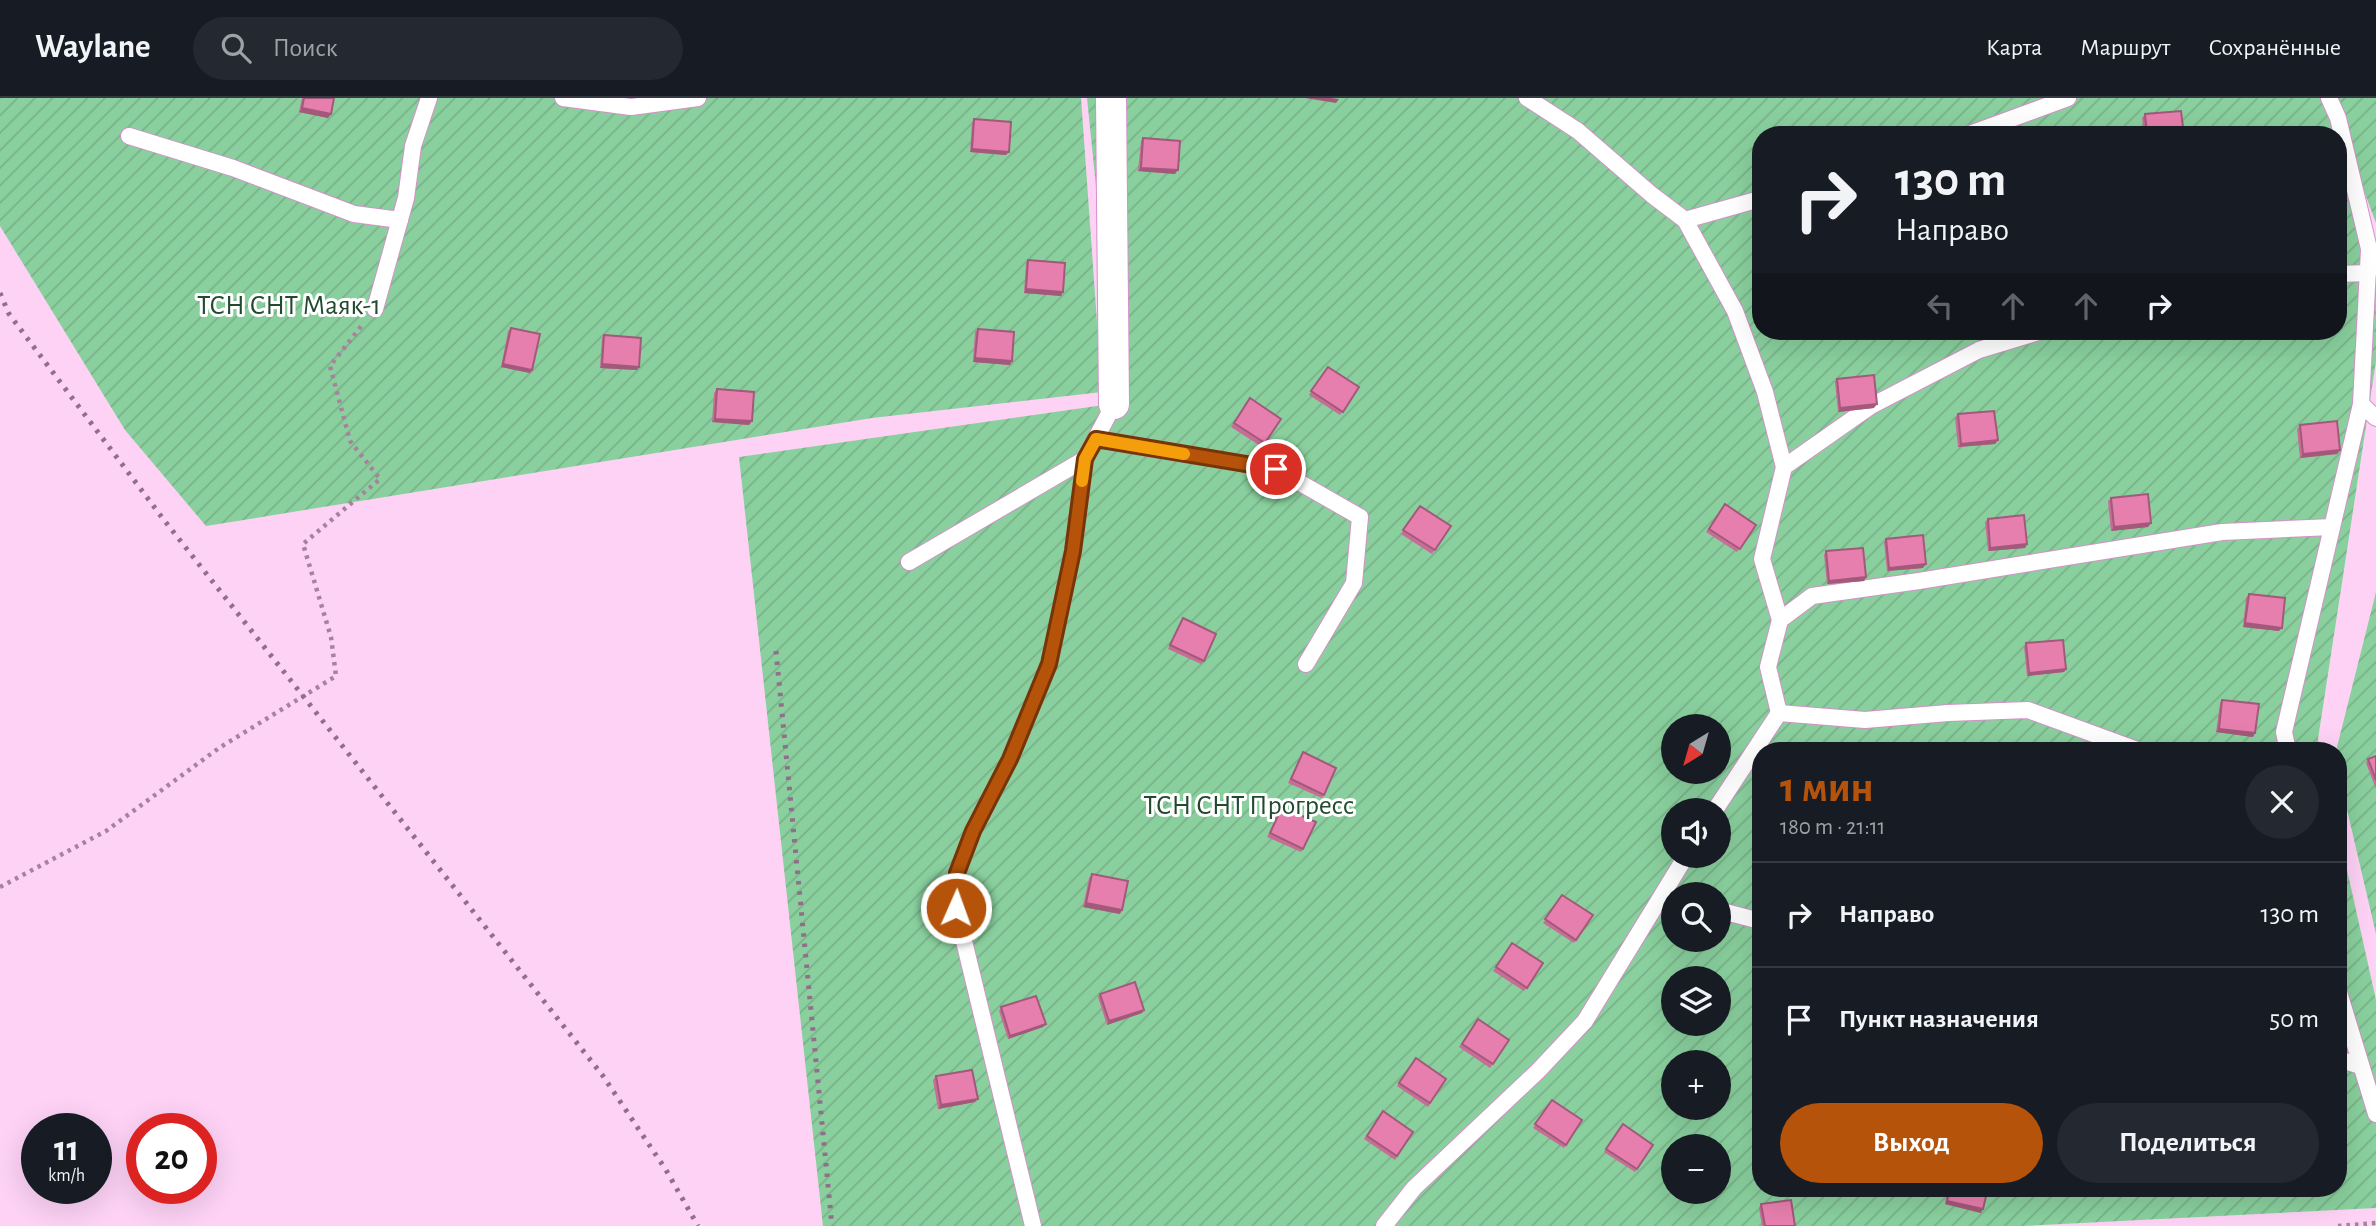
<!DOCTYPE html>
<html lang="ru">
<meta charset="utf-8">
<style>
body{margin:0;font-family:"Alegreya Sans",sans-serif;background:#242831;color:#f1f3f6;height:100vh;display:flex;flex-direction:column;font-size:26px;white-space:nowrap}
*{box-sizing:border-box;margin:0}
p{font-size:23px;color:#9ea1a6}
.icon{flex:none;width:38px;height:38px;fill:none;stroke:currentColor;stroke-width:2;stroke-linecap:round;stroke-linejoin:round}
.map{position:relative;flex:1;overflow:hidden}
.sheet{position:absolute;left:1752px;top:644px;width:595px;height:455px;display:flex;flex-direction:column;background:#171b24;border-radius:28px;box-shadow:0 7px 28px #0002}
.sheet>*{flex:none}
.hud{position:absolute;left:1752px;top:28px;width:595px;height:214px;border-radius:28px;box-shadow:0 7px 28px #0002;background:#171b24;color:#f1f3f6;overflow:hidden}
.needle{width:46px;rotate:217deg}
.fabs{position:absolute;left:1661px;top:616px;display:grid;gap:14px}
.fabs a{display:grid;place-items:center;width:70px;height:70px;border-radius:50%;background:#171b24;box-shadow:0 7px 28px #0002;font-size:35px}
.speed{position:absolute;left:21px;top:1015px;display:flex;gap:14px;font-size:35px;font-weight:700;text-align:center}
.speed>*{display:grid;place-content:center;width:91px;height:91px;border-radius:50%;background:#171b24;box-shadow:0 7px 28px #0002;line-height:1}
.speed small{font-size:18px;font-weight:400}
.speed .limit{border:10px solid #d22;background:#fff;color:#111}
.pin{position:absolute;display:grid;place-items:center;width:60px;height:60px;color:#fff;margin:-30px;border:4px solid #fff;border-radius:50%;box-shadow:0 2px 7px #0007}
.me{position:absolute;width:77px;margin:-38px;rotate:2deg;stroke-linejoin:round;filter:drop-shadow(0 0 5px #0008)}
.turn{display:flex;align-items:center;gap:24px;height:147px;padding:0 28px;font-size:32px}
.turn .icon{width:91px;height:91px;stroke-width:2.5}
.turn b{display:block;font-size:49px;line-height:60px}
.lanes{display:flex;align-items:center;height:66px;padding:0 28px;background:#0003;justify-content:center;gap:35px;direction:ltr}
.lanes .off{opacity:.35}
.round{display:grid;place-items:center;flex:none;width:74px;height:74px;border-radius:37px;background:#242831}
.summary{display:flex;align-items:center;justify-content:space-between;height:119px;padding:0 28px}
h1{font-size:42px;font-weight:600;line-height:52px;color:#b45309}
.button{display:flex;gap:14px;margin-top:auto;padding:14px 28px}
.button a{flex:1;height:80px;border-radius:42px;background:#b45309;color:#fff;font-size:28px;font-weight:600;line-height:80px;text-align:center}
.button a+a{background:#242831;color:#f1f3f6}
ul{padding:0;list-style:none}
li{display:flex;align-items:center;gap:21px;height:105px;padding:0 28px;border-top:2px solid #363941}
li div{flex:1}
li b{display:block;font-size:26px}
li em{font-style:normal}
header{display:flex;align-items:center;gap:42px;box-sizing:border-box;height:98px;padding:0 35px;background:#171b24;border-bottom:2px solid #363941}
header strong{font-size:33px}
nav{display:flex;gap:38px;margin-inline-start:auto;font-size:24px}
.search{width:490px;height:63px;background:#242831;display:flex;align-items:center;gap:18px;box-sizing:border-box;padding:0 24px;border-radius:38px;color:#9ea1a6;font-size:26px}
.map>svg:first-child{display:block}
</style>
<header>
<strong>Waylane</strong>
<div class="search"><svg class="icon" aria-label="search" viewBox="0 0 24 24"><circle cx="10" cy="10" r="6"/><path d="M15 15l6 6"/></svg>Поиск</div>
<nav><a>Карта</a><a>Маршрут</a><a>Сохранённые</a></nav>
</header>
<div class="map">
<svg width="2376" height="1128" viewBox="0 0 2376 1128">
<defs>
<pattern id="garden-furrows" width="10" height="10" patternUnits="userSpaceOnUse" patternTransform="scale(1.75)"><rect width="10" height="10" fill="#8ad09e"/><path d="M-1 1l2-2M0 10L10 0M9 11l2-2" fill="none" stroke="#78b289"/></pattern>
</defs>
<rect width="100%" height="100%" fill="#fdd2f5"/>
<!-- garden -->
<g fill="url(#garden-furrows)" fill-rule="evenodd">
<polygon points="0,0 1081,0 1102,294 872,320 206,428 125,332 0,128"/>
<path d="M1087,0H2376V125L2349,53L2376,150V263L2318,641L2321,653H1760V1090H2338V731L2376,902V1110L2023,1128H823L739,359L1118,305ZM1760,37H2338V233H1760ZM1673,628H1718V674H1673ZM1673,712H1718V758H1673ZM1673,796H1718V842H1673ZM1673,880H1718V926H1673ZM1673,964H1718V1010H1673ZM1673,1048H1718V1094H1673Z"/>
<polygon points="2376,494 2376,836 2338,673 2338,653 2336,653"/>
</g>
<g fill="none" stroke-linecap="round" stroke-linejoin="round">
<!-- service casing -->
<g stroke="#d491c9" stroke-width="18">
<g id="service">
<polyline points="563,0 631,9 698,0"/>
<polyline points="1527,0 1578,33 1652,97 1685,122 1735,213 1765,294 1784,369"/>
<polyline points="1967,37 2068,0"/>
<polyline points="129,38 233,70 354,116 400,122"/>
<polyline points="1685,122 1760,101"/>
<polyline points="2338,176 2368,175"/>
<polyline points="375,211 406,100 413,48 429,0"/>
<polyline points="2361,306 2376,320"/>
<polyline points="1096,341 1276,371 1360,419 1354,485 1306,566"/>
<polyline points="909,464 1085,361 1114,306"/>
<polyline points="1780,522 1762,461 1784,369 1871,308 1979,252 2042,233"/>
<polyline points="2140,653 2028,612 1948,615 1865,622 1779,615 1768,569 1780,522 1812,498 1919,483 2222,434 2332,429"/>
<polyline points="2288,653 2284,634 2361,306 2369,151 2338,20 2329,0"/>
<polyline points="1715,712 1779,615"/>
<polyline points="1718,812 1760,823"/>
<polyline points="2338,891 2376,1016"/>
<polyline points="2338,961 2361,968"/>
<polyline points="1033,1128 956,810 957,775 973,733 1010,661 1049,566 1073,453 1085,361"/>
<polyline points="1384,1128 1414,1090 1538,973 1585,923 1686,758"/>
</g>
</g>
<!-- minor casing -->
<g stroke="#d491c9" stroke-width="32">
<polyline id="minor" points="1111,0 1114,306"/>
</g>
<!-- path -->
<g stroke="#a6829f" stroke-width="4.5" stroke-dasharray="3.5 5" stroke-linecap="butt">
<polyline points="0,789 106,733 219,650 336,578 331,539 303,446 380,381 350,343 330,268 363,226"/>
<polyline points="2338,1128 2376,1125"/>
</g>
<!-- service -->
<use href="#service" stroke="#fff" stroke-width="16"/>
<!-- minor -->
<use href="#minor" stroke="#fff" stroke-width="30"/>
<!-- rail -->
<g stroke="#906f8b" stroke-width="5" stroke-dasharray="3.5 7" stroke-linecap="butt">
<polyline points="0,195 9,216 164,422 603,978 666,1072 698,1128"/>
<polyline points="776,553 832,1128"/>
</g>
</g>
<!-- wall -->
<g fill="#c76d96">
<polygon points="302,0 334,0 331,16 328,20 299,14"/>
<polygon points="2145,16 2184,37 2144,37 2142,20"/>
<polygon points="974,21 1006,57 970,54 972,25"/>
<polygon points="1143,40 1175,76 1138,73 1141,43"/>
<polygon points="1028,162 1063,194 1061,198 1024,195 1026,165"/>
<polygon points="511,230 532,272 530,275 501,269 508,233"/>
<polygon points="978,231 1012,263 1010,267 973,264 975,234"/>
<polygon points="604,237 639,269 637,272 600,270 602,240"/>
<polygon points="1328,269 1359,289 1340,317 1309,297"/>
<polygon points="1837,281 1874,310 1838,314 1835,284"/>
<polygon points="717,291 752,323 749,327 712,324 714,295"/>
<polygon points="1250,300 1281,321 1262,349 1231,329"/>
<polygon points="1958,316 1998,342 1995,346 1958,349 1955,320"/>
<polygon points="2300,327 2340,352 2337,356 2300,360 2297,331"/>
<polygon points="2111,400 2151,425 2148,429 2111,433 2108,403"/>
<polygon points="1725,406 1756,427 1737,454 1706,434"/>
<polygon points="1420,408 1451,428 1432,456 1401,436"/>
<polygon points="1988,421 2027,446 2025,450 1988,453 1985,424"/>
<polygon points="1886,441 1923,470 1887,473 1884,444"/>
<polygon points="1826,453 1866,479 1864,483 1827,486 1824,457"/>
<polygon points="2249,496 2279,533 2243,529 2246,500"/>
<polygon points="1183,520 1204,563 1201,566 1168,551"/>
<polygon points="2026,545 2066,571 2064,574 2027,578 2024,549"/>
<polygon points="2222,602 2253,639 2216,634 2220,605"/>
<polygon points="1303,654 1324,697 1322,700 1288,685"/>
<polygon points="2376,658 2376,691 2366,665 2368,661"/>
<polygon points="1282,709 1303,751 1301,754 1267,739"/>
<polygon points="1092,776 1120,816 1083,809 1089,780"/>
<polygon points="1562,797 1576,842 1574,845 1543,825"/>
<polygon points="1512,845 1543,865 1524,893 1493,873"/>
<polygon points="1100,896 1144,912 1142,915 1107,927 1098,899"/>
<polygon points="1001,909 1046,926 1043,929 1008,941 999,913"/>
<polygon points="1478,921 1509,942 1490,970 1459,949"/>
<polygon points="1416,960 1446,981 1428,1009 1397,988"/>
<polygon points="936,978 975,1004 938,1011 933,982"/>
<polygon points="1552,1002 1582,1022 1564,1050 1533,1030"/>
<polygon points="1383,1013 1413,1034 1395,1062 1364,1041"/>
<polygon points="1623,1026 1653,1047 1635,1074 1604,1054"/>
<polygon points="1948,1090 1988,1090 1981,1115 1945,1106"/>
<polygon points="1761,1106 1795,1128 1762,1128 1759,1110"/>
</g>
<!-- shaded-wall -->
<g fill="#a2597a">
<polygon points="1305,0 1331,0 1339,1 1336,5"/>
<polygon points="302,10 331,16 328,20 299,14"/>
<polygon points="972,51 1009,54 1006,57 970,54"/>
<polygon points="1141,70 1178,72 1175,76 1138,73"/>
<polygon points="1026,191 1063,194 1061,198 1024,195"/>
<polygon points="975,260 1012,263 1010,267 973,264"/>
<polygon points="503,266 532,272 530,275 501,269"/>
<polygon points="602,266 639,269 637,272 600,270"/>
<polygon points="1877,306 1874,310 1838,314 1840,310"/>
<polygon points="715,321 752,323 749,327 712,324"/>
<polygon points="1998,342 1995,346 1958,349 1961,346"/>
<polygon points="2340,352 2337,356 2300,360 2303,356"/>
<polygon points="2151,425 2148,429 2111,433 2114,429"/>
<polygon points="2027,446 2025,450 1988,453 1990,450"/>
<polygon points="1926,466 1923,470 1887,473 1889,470"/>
<polygon points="1866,479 1864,483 1827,486 1829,483"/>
<polygon points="2245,525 2282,530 2279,533 2243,529"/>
<polygon points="2066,571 2064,574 2027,578 2029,575"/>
<polygon points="2219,631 2255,635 2253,639 2216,634"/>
<polygon points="1086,805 1122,812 1120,816 1083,809"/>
<polygon points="1144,912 1142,915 1107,927 1109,923"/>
<polygon points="1046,926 1043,929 1008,941 1010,938"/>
<polygon points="978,1001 975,1004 938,1011 941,1007"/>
<polygon points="1947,1103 1983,1111 1981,1115 1945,1106"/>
</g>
<!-- building -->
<g fill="#e77fae" stroke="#a2597a" stroke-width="2">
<polygon points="304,0 334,0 331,16 302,10"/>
<polygon points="2181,13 2184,37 2147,37 2145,16"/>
<polygon points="974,21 1011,24 1009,54 972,51"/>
<polygon points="1143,40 1180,43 1178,72 1141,70"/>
<polygon points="1028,162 1065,165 1063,194 1026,191"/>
<polygon points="511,230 540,236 532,272 503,266"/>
<polygon points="978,231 1014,234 1012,263 975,260"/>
<polygon points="604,237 641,240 639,269 602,266"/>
<polygon points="1328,269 1359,289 1343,314 1311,293"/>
<polygon points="1874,277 1877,306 1840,310 1837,281"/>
<polygon points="717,291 754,294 752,323 715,321"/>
<polygon points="1250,300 1281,321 1265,345 1234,325"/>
<polygon points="1994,313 1998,342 1961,346 1958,316"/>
<polygon points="2337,323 2340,352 2303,356 2300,327"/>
<polygon points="2148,396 2151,425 2114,429 2111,400"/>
<polygon points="1725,406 1756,427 1740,451 1709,431"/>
<polygon points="1420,408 1451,428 1435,452 1403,432"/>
<polygon points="2024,417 2027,446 1990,450 1988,421"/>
<polygon points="1923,437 1926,466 1889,470 1886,441"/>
<polygon points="1863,450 1866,479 1829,483 1826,453"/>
<polygon points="2249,496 2285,500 2282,530 2245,525"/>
<polygon points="1183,520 1216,536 1204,563 1170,547"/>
<polygon points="2063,542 2066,571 2029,575 2026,545"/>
<polygon points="2222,602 2259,606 2255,635 2219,631"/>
<polygon points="1303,654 1336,670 1324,697 1291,681"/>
<polygon points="2376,658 2376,682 2368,661"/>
<polygon points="1282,709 1316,724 1303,751 1270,735"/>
<polygon points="1092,776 1128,783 1122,812 1086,805"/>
<polygon points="1562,797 1593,817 1576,842 1545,821"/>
<polygon points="1512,845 1543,865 1527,890 1496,869"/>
<polygon points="1135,884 1144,912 1109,923 1100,896"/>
<polygon points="1036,898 1046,926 1010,938 1001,909"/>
<polygon points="1478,921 1509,942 1493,966 1462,946"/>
<polygon points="1416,960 1446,981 1430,1005 1399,985"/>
<polygon points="972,972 978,1001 941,1007 936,978"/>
<polygon points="1552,1002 1582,1022 1566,1047 1535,1026"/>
<polygon points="1383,1013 1413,1034 1397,1058 1367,1038"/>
<polygon points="1623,1026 1653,1047 1637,1071 1606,1051"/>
<polygon points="1950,1090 1988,1090 1983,1111 1947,1103"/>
<polygon points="1791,1102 1795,1128 1765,1128 1761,1106"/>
</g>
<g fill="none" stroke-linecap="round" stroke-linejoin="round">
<!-- route casing -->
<g stroke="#753606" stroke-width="18">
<polyline id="route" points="956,810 957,775 973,733 1010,661 1049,566 1073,453 1085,361 1096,341 1276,371"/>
</g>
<!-- route -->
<use href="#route" stroke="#b45309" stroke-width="12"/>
<!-- slow -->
<polyline stroke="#f59e0b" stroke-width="12" points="1082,383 1085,361 1096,341 1184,356"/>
</g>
<g text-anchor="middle" stroke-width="6" stroke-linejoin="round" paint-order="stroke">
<!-- park labels -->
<g font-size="28" fill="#214a2f" stroke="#fff">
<text x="289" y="216">ТСН СНТ Маяк-1</text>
<text x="1249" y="716">ТСН СНТ Прогресс</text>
</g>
</g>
</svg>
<div class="fabs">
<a><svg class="needle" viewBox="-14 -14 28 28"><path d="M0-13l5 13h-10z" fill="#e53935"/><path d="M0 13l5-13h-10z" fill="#9ea1a6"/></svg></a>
<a><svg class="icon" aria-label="sound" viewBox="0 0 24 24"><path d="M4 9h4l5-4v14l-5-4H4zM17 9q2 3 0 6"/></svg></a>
<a><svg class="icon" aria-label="search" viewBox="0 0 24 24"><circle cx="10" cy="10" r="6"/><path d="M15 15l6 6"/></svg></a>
<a><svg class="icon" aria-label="layers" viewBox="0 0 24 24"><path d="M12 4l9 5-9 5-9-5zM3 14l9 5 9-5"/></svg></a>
<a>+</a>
<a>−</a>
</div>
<div class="speed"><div>11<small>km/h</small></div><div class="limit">20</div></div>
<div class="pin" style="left:1276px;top:371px;background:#d93025"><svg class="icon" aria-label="arrive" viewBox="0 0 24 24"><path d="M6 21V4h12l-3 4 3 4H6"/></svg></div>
<svg class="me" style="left:956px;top:810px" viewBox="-20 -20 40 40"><circle r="17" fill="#b45309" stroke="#fff" stroke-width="3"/><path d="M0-11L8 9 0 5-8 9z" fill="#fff"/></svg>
<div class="hud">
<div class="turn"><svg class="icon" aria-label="right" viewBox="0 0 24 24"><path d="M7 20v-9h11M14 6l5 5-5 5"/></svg><div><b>130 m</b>Направо</div></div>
<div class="lanes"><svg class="icon off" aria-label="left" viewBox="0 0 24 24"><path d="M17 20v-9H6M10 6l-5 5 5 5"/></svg><svg class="icon off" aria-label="ahead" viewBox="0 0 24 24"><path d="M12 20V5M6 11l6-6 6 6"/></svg><svg class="icon off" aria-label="ahead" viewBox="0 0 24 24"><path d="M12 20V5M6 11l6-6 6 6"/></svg><svg class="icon" aria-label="right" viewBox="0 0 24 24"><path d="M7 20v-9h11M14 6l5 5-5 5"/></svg></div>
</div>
<section class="sheet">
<div class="summary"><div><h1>1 мин</h1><p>180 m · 21:11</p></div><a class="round"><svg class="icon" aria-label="close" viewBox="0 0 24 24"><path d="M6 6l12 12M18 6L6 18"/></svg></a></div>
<ul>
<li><svg class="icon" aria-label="right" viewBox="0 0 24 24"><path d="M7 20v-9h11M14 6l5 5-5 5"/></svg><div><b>Направо</b></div><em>130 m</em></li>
<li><svg class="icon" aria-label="arrive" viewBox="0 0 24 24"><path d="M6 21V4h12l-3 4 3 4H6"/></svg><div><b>Пункт назначения</b></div><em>50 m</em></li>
</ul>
<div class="button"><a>Выход</a><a>Поделиться</a></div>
</section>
</div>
